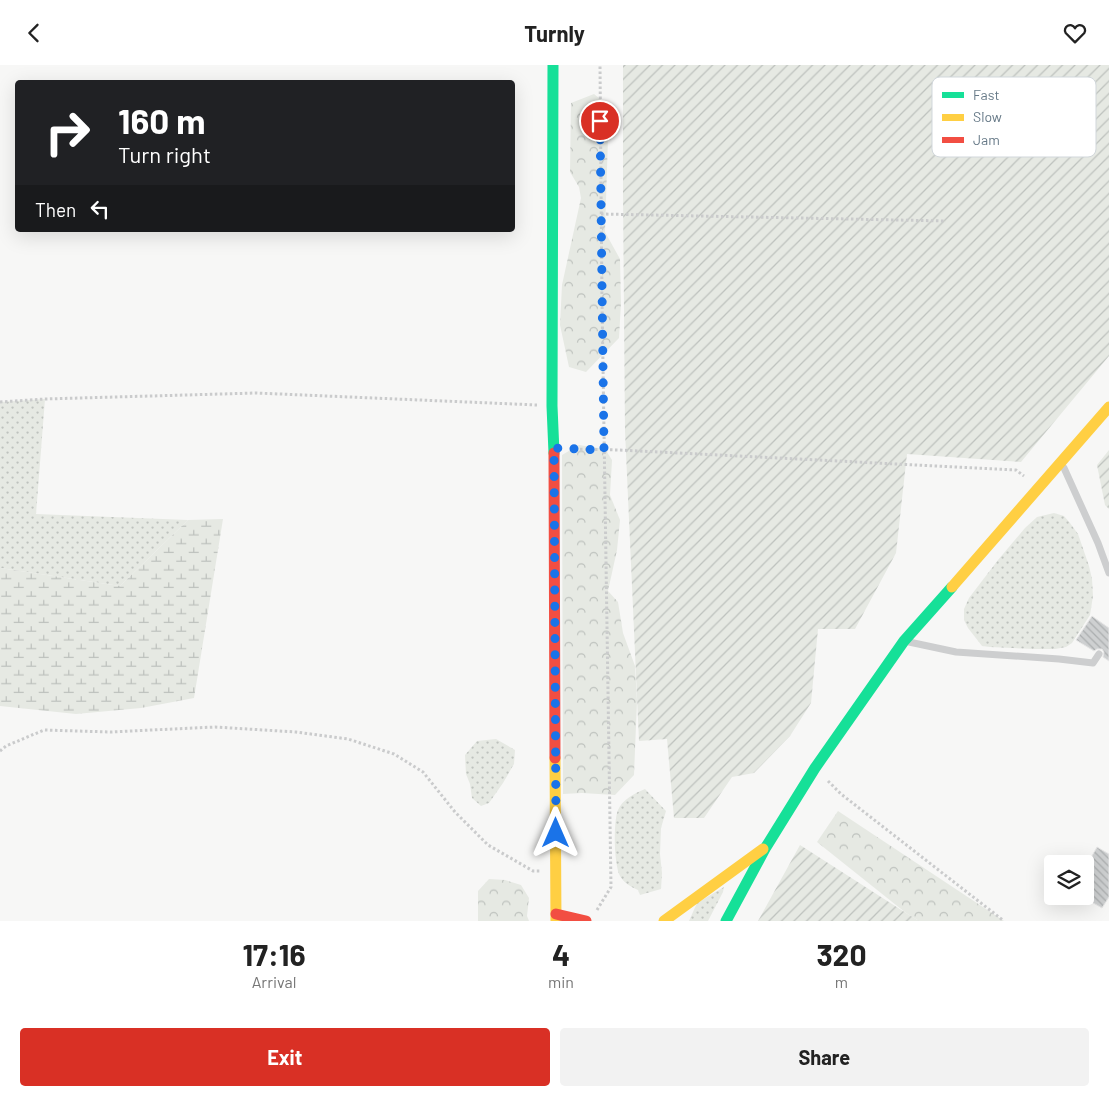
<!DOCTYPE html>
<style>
body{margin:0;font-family:Barlow,sans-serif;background:#f2f2f2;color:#222;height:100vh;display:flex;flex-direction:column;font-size:19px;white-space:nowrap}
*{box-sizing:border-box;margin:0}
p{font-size:16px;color:#767676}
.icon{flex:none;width:28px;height:28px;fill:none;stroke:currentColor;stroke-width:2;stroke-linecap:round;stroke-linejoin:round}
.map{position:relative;height:856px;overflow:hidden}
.sheet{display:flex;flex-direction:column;background:#fff;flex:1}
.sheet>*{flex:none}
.banner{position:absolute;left:15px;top:15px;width:500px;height:152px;border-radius:5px;box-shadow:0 5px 20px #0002;background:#202124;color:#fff;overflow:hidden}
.controls{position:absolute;left:1044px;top:790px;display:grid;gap:10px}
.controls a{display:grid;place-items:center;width:50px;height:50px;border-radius:5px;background:#fff;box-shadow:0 5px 20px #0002;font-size:25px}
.pin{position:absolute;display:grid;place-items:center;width:42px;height:42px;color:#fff;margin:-21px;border:2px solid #fff;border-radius:50%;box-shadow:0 1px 5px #0007}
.me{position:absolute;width:55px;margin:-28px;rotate:0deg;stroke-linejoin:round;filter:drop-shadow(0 0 4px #0008)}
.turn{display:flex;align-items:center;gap:18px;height:105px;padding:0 20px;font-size:22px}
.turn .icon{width:65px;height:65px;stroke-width:2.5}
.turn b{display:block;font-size:35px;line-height:42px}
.then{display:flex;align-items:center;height:48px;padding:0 20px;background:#0003;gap:10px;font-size:19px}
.eta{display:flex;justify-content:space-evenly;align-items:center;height:85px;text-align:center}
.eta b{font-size:30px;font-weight:700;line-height:35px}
.cta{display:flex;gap:10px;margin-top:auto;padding:10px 20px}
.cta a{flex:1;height:58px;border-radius:5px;background:#d93025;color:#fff;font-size:20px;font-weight:700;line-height:58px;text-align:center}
.cta a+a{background:#f2f2f2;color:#222}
header{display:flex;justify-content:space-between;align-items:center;height:65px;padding:0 20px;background:#fff;font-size:22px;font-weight:700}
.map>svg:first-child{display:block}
</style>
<header><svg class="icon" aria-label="back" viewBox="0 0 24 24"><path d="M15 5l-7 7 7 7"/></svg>Turnly<svg class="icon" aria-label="heart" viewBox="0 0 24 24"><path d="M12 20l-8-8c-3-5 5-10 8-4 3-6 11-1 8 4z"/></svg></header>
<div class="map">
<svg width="1109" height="856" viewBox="0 0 1109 856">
<defs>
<pattern id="grass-dots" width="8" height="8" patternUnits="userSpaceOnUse" patternTransform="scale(1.25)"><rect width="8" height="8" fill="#e6e9e3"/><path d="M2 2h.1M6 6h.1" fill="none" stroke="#bec2be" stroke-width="1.8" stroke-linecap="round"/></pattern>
<pattern id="forest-crowns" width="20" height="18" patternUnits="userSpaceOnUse" patternTransform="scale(1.25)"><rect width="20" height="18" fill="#e6e9e3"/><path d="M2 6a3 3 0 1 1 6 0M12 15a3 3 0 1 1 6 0" fill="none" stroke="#bec2be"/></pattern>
<pattern id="wetland-marsh" width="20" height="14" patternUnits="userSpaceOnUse" patternTransform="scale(1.25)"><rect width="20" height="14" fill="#e6e9e3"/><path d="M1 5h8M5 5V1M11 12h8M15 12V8" fill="none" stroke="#bec2be"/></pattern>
<pattern id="garden-furrows" width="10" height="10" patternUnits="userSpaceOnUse" patternTransform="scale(1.25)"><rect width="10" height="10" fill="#e6e9e3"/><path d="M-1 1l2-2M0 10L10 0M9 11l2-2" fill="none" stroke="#bec2be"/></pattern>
<pattern id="building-back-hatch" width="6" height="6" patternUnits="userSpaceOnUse" patternTransform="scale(1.25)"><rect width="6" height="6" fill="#ced0d1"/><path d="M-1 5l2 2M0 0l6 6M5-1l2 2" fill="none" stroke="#abaeaf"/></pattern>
</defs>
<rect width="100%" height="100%" fill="#f7f7f6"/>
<!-- grass -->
<g fill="url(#grass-dots)">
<polygon points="45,334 36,449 188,455 120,521 0,503 0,337"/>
<polygon points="1054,448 1064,451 1070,458 1078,469 1089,501 1092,514 1093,531 1090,550 1072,578 1066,582 1055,584 1034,584 990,582 982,581 968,563 964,555 964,544 969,533 998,495 1025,463 1037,452"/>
<polygon points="496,674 515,685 514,699 503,718 489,738 481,741 472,733 470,719 466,709 465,690 477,676"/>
<path d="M645,724L666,746L661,763L660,789L662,808L661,824L640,830L638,825C631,822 624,818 620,811C614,800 613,757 618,745C622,735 635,728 645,724Z"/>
<polygon points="724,822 723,827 708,856 689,856 697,838"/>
</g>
<!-- forest -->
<g fill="url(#forest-crowns)">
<polygon points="594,29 609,41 605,167 620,194 621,238 619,273 586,307 569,302 560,260 562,220 581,133 579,122 570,107 571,38"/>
<polygon points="579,380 605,384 612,395 610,430 620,455 617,485 608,526 618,537 623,568 635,601 637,636 634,710 615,730 582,728 563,729 562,390"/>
<polygon points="838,746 1004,856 919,856 906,848 817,777"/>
<polygon points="489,814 505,815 521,820 529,833 527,851 529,856 478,856 478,826"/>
</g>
<!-- wetland -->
<polygon fill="url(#wetland-marsh)" points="223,454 194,633 141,643 76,649 0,641 0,503 120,521 188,455"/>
<!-- garden -->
<g fill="url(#garden-furrows)">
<polygon points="623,0 1109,0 1109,291 1021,397 907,389 896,488 855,564 818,564 811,638 790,671 754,708 732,712 704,753 674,753 667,674 639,676 625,366 623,128"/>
<polygon points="1109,385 1109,444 1105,440 1097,400"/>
<polygon points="800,780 906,848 919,856 758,856"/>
</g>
<!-- building -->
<g fill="url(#building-back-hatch)" stroke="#e6e6e6">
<polygon points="1092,551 1109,563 1109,596 1103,592 1104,587 1102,584 1097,584 1094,586 1076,575"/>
<polygon points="1097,782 1109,789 1109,832 1102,843 1083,832 1085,831 1085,829 1092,818 1086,815 1094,802 1088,798"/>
</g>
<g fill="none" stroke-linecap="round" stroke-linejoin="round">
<!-- path -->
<g stroke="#cacbcc" stroke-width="3" stroke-dasharray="2.5 2.5" stroke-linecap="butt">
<polyline points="601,149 946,156"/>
<polyline points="0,337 45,334 256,328 537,340"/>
<polyline points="570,384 619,385 1016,405 1024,411"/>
<polyline points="0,686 6,681 44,665 110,667 215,662 296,667 348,674 394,689 423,707 455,747 488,780 533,806 541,806"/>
<polyline points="828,716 841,729 1004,856"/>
<polyline points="597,845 611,822 602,236 600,0"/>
</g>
<!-- lane -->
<g stroke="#cdcecf" stroke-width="7">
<polyline points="1064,403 1098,478 1109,508"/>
<polyline points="909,577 956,587 1059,594 1093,598 1099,589"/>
</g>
<!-- fast -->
<g stroke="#16e098" stroke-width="11">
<polyline points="553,0 552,341 554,388"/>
<polyline points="726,856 766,782 815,703 904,576 952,522"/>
</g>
<!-- slow -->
<g stroke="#ffcf43" stroke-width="11">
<polyline points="952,522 1109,342"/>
<polyline points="555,693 556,856"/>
<polyline points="664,856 763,784"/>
</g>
<!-- jam -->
<g stroke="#f24e42" stroke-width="11">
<polyline points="554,388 555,693"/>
<polyline points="556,849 586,856"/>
</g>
</g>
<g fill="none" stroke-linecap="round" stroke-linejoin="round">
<!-- route -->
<polyline stroke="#1a73e8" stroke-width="9" stroke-dasharray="0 16.2" points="556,768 554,383 604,385 600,56"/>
</g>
<!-- legend -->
<rect x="932" y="12" width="164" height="80" rx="8" fill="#fff" stroke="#d1d7db" stroke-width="1"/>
<rect x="942" y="27" width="22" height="6" fill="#16e098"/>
<rect x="942" y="49" width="22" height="7" fill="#ffcf43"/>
<rect x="942" y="72" width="22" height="6" fill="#f24e42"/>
<g font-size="14" fill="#667987">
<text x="973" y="35">Fast</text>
<text x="973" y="57">Slow</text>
<text x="973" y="80">Jam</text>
</g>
</svg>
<div class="controls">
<a><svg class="icon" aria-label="layers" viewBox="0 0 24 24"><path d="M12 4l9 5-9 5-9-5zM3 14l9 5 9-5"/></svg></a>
</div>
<div class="pin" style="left:600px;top:56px;background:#d93025"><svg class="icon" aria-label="arrive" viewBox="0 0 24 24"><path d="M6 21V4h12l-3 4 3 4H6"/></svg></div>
<svg class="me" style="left:556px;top:768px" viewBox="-20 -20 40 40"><path d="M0-17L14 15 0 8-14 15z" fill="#1a73e8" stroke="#fff" stroke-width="4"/></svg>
<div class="banner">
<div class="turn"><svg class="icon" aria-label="right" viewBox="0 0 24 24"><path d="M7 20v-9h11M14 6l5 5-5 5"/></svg><div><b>160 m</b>Turn right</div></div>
<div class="then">Then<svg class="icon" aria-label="left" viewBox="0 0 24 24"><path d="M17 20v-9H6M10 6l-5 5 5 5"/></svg></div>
</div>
</div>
<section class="sheet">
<div class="eta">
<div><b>17:16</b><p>Arrival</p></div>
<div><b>4</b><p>min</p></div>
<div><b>320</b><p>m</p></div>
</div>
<div class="cta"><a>Exit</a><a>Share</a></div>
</section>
